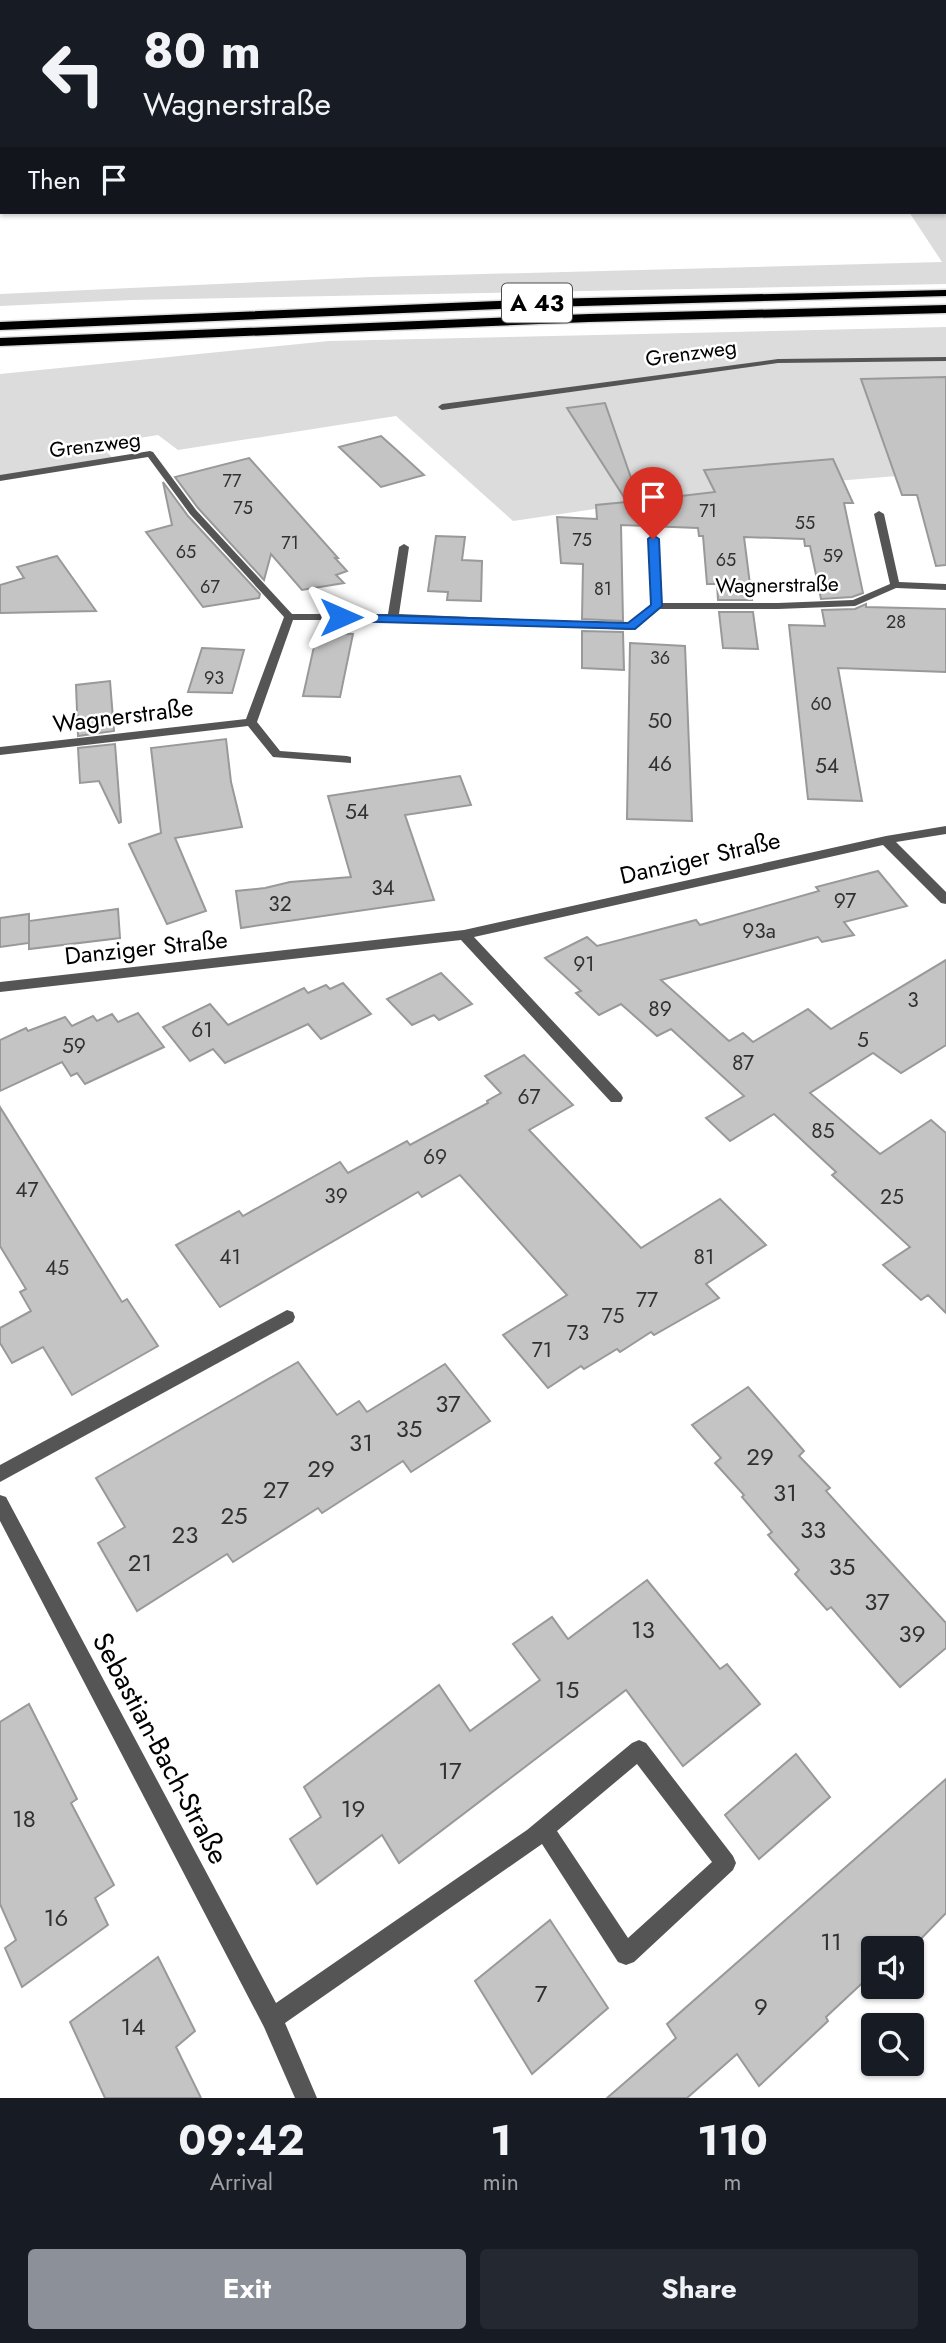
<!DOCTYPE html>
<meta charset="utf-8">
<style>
body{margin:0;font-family:Jost,sans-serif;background:#242831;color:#f1f3f6;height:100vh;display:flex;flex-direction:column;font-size:26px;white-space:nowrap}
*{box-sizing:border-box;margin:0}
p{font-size:23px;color:#9ea1a6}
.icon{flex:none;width:38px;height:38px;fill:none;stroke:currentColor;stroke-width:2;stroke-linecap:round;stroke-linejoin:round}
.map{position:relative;height:2098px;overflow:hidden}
.drawer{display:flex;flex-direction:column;background:#171b24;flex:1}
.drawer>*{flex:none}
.top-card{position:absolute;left:0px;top:0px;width:947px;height:214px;box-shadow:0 2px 5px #0004;background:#171b24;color:#f1f3f6;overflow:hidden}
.controls{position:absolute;left:861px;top:1936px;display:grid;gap:14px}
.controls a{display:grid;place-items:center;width:63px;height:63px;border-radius:7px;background:#171b24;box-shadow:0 2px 5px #0004;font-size:35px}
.pin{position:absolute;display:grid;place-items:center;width:60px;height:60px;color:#fff;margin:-72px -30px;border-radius:50% 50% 50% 0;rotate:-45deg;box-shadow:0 0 7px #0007}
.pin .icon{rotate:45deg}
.me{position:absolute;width:77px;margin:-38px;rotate:90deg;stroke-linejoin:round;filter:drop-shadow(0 0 5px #0008)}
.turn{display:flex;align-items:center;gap:24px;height:147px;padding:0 28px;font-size:32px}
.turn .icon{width:91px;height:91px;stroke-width:2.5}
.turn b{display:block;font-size:49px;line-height:60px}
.then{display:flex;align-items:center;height:66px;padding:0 28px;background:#0003;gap:14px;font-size:26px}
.eta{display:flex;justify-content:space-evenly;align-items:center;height:119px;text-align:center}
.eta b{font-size:42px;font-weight:700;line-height:49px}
.primary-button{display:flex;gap:14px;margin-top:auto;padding:14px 28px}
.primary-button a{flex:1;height:80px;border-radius:7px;background:#8c9099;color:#fff;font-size:28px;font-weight:700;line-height:80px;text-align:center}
.primary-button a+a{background:#242831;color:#f1f3f6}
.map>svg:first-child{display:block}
</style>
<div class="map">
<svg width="946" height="2098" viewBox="0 0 946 2098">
<rect width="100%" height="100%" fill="#fff"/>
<!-- green -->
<g fill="#dcdcdc">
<polygon points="946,198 946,284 131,300 0,306 0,294 371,277 942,262 909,212 945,212"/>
<polygon points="946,327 946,472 724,490 513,521 396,416 178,450 158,435 101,444 114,460 0,478 0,374 329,341"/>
</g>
<!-- building -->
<g fill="#c4c4c4" stroke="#999" stroke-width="2">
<polygon points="946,377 946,565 936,566 917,495 902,495 861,379"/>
<polygon points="605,403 638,498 630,502 715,492 704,470 833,459 853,503 844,503 863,593 852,597 821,599 810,546 805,546 804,539 744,537 752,600 718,600 717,584 707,584 703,536 699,536 698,528 621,525 623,621 582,619 583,564 561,563 557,517 597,519 596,505 627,502 567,408"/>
<polygon points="381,436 401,454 424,475 381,487 339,447"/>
<polygon points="249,458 338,558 335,558 347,571 336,575 344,583 302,590 271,554 264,580 198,508 175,477"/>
<polygon points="163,482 188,516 260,594 259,598 203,607 146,532 172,525"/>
<polygon points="436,536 465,537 462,560 482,561 481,601 447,600 448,592 428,591"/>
<polygon points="57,556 96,611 0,613 0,585 24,578 17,567"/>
<polygon points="866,604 866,607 946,609 946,672 838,668 862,801 808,799 789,625 825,626 822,610 855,609"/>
<polygon points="719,612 753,612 758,649 723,648"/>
<polygon points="582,631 623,632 624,670 582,668"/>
<polygon points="317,633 353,634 340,697 303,696"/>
<polygon points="630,643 685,646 692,821 627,819"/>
<polygon points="202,648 244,650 232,693 188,692"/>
<polygon points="110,681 114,731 78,736 76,685"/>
<polygon points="226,739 231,782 242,827 175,838 206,911 167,924 129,844 161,833 151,748"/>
<polygon points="115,744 121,822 119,823 99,781 80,783 78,748"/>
<polygon points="460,776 471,805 405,815 434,900 241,928 236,891 265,888 290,882 351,877 328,796"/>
<polygon points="878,871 907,906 844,922 854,935 822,942 818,937 661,980 729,1041 743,1033 753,1042 808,1009 831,1029 946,960 946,1045 901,1073 873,1053 810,1093 880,1154 931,1120 946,1133 946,1313 928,1295 921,1300 883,1265 910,1247 832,1175 836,1172 774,1114 730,1141 706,1118 744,1096 671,1029 657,1036 621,1004 599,1015 576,993 581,991 545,958 587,937 597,946 696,920 700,925 819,891 816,887"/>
<polygon points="118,909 120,938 29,949 29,921"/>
<polygon points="29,914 29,943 0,947 0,918"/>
<polygon points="441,973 472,1004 439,1020 434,1015 412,1025 387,999"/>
<polygon points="343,983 371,1014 321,1039 308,1024 225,1063 213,1049 190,1061 163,1027 210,1004 228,1025 304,988 308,993 326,985 330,989"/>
<polygon points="138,1013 164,1047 85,1084 77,1073 71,1076 62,1062 0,1091 0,1040 26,1028 28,1031 65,1017 72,1026 93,1016 97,1021 112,1014 118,1022"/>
<polygon points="524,1055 573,1105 529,1130 641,1248 720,1199 766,1245 706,1284 719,1298 654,1335 651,1332 620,1352 617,1349 584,1369 581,1366 548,1388 503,1335 567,1295 460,1175 422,1197 418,1192 220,1307 176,1245 239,1211 243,1216 340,1162 348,1173 407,1141 410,1145 488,1103 487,1101 501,1093 485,1076"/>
<polygon points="0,1107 122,1302 127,1299 158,1346 72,1395 43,1347 12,1363 0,1343 0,1328 31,1311 20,1292 26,1289 0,1246"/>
<polygon points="298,1362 337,1415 359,1401 367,1412 445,1364 490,1421 411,1472 403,1461 322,1513 318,1508 233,1562 227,1554 137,1611 98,1543 125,1527 96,1478"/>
<polygon points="748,1387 804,1451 799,1456 830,1488 826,1491 946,1623 946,1648 900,1687 831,1607 827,1610 795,1574 799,1570 768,1535 772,1532 742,1497 744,1495 715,1463 721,1458 692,1425"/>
<polygon points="647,1580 720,1669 727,1664 760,1704 683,1766 626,1690 399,1863 382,1835 317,1884 290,1839 321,1817 304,1787 439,1685 470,1731 540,1680 513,1644 552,1617 568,1639"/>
<polygon points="29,1704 77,1799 71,1803 114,1885 95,1898 108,1925 22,1987 5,1948 16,1940 0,1904 0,1722"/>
<polygon points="796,1754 830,1797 759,1859 725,1815"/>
<polygon points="946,1779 946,1913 912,1948 873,1948 873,1973 826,2017 828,2021 759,2086 737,2054 687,2098 607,2098 676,2038 667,2024"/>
<polygon points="550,1920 608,2008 532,2074 475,1981"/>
<polygon points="158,1957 195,2031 176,2047 201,2098 105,2098 70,2022"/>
</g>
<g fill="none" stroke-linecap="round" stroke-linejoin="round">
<!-- motorway casing -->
<g stroke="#dbdbdb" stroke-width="3">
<g id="motorway">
<polygon points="946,290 946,296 546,307 0,330 0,322 546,299"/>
<polygon points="946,305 946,313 589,322 0,346 0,338 589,314"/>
</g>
</g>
<!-- minor -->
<g fill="#555" fill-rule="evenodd">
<polygon points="840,0 846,0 847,2 841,2"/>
<rect x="945" y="113" width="1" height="5"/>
<polygon points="946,357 946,361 778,363 442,410 438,407 442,404 778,359"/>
<polygon points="150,451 153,452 196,510 292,614 388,614 399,547 404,544 409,547 399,614 629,624 651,605 648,539 653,536 658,539 661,603 778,603 853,600 890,584 874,514 879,511 884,514 899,582 946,584 946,590 896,588 855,606 778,609 659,609 631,630 393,620 293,620 257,722 280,751 347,756 351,757 351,763 273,757 248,726 0,755 0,747 246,719 284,617 190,514 148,457 0,481 0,475"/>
<polygon points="946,826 946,834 896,842 946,892 946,904 941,903 883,845 474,937 621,1094 623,1098 621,1102 611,1102 461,940 0,992 0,982 464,930 886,836"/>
<polygon points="287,1310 293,1312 295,1317 293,1322 0,1482 0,1465"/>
<path d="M0,1495L6,1497L276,2003L527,1830L632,1743L639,1740L646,1743L733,1856L736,1863L733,1870L634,1962L626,1965L618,1962L542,1844L285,2023L317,2098H295L264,2027L0,1521ZM637,1764L712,1862L628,1938L557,1831Z"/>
</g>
<!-- motorway -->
<use href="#motorway" fill="#000" fill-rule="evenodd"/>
</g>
<!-- route -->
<polygon fill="#1a73e8" stroke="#114b97" stroke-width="2" points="653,535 659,539 662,606 635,629 341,621 335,617 341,614 628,623 651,605 648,539"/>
<g text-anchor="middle" stroke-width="5" stroke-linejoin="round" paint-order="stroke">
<!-- far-number labels -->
<g font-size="18" fill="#313131">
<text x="232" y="487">77</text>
<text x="243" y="514">75</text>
<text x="708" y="517">71</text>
<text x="805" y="529">55</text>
<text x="582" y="546">75</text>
<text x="290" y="549">71</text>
<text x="186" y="558">65</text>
<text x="833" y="562">59</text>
<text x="726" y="566">65</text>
<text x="210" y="593">67</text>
<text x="603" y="595">81</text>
<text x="896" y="628">28</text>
<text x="660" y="664">36</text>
<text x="214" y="684">93</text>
<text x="821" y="710">60</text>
</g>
<!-- far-street labels -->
<g font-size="21" fill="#000" stroke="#fff">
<text transform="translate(691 353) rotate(-8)" y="7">Grenzweg</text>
<text transform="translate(95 445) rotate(-7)" y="7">Grenzweg</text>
<text transform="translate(777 585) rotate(-1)" y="7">Wagnerstraße</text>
</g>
<!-- number labels -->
<g font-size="21" fill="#313131">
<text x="660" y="728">50</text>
<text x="660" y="771">46</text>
<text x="827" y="773">54</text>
<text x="357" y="819">54</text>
<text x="383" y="895">34</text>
<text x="845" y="908">97</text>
<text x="280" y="911">32</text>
<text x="759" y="938">93a</text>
<text x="584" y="971">91</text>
<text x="913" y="1007">3</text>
<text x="660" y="1016">89</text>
<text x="202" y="1037">61</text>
<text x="863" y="1047">5</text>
<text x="74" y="1053">59</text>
<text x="743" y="1070">87</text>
<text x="529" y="1104">67</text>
<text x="823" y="1138">85</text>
<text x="435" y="1164">69</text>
<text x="27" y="1197">47</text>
<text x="336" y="1203">39</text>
<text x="892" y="1204">25</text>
<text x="230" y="1264">41</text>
<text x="704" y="1264">81</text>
<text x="57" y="1275">45</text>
<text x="647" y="1307">77</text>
<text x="613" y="1323">75</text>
<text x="578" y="1340">73</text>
<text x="542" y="1357">71</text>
</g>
<!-- shield labels -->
<rect fill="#fff" stroke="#4c4c4c" stroke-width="2" x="502" y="283.5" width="70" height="39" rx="5"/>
<g font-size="23" font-weight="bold" fill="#000">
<text x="537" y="311">A 43</text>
</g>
<!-- street labels -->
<g font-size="24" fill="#000" stroke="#fff">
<text transform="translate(123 716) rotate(-7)" y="8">Wagnerstraße</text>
<text transform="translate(700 858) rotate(-13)" y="8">Danziger Straße</text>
<text transform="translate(146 948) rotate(-6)" y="8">Danziger Straße</text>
</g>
<!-- near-number labels -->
<g font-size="24" fill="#313131">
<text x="448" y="1412">37</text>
<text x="409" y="1437">35</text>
<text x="361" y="1451">31</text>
<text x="760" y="1465">29</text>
<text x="321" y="1477">29</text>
<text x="276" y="1498">27</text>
<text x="785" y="1501">31</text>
<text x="234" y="1524">25</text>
<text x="813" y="1538">33</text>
<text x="185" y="1543">23</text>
<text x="140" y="1571">21</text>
<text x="842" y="1575">35</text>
<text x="877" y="1610">37</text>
<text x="643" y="1638">13</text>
<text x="912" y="1642">39</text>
<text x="567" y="1698">15</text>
<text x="450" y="1779">17</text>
<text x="353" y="1817">19</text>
<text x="24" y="1827">18</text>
<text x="56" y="1926">16</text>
<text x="831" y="1950">11</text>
<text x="541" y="2002">7</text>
<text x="761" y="2015">9</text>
<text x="133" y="2035">14</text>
</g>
<!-- near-street labels -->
<g font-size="28" fill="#000" stroke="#fff">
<text transform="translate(161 1748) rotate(62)" y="10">Sebastian-Bach-Straße</text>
</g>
</g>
</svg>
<div class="controls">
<a><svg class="icon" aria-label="sound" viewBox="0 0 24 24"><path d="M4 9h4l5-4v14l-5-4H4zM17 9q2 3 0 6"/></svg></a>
<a><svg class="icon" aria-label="search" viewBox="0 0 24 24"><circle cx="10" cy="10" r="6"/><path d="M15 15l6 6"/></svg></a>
</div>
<div class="pin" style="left:653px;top:539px;background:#d93025"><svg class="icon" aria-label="arrive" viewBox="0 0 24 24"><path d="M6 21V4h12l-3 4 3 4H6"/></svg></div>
<svg class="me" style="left:341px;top:617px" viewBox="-20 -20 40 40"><path d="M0-17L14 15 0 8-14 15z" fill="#1a73e8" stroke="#fff" stroke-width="4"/></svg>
<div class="top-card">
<div class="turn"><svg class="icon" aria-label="left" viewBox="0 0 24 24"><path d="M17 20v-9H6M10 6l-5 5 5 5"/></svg><div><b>80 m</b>Wagnerstraße</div></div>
<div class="then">Then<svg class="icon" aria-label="arrive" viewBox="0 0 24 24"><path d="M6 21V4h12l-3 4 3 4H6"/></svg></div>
</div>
</div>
<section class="drawer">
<div class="eta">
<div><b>09:42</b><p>Arrival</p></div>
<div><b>1</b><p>min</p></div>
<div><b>110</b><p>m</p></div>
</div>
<div class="primary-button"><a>Exit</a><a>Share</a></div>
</section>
